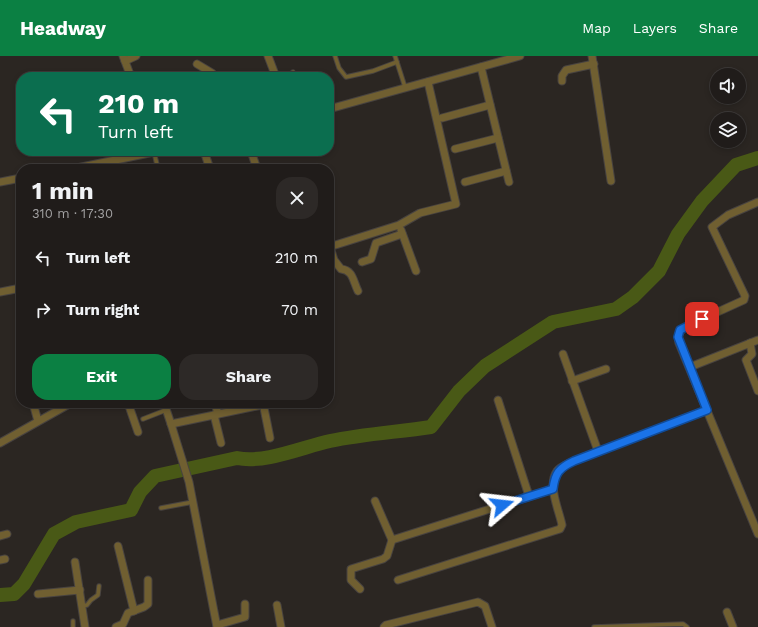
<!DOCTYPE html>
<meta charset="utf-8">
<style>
body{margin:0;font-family:"Work Sans",sans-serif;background:#2d2927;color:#f1f3f6;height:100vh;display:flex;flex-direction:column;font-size:15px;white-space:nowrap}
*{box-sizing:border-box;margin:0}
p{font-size:13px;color:#a2a1a2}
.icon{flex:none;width:22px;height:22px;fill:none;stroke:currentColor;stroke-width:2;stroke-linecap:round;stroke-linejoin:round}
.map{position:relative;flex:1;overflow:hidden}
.details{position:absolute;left:16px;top:108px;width:318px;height:244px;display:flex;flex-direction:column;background:#201c1a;border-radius:16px;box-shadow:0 2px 6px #0003,0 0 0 1px #3d3a39}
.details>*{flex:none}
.top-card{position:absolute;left:16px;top:16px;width:318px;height:84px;border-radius:16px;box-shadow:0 2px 6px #0003,0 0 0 1px #3d3a39;background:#0b6e4f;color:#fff;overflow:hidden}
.controls{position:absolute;left:710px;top:12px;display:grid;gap:8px}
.controls a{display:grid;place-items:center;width:36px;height:36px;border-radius:50%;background:#201c1a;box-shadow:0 2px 6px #0003,0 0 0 1px #3d3a39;font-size:20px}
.pin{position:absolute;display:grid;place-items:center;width:34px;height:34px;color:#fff;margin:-17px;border-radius:8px;box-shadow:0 2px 6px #0006}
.me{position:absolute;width:44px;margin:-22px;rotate:73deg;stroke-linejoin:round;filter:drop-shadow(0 0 3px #0008)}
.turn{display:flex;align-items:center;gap:14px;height:84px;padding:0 16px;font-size:18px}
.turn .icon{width:52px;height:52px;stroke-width:2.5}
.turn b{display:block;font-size:28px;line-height:34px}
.round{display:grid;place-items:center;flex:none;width:42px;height:42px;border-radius:16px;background:#2d2927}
.summary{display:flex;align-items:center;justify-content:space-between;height:68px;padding:0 16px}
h1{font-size:24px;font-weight:700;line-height:30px}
.primary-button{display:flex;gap:8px;margin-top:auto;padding:8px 16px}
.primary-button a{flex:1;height:46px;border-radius:16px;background:#0b8043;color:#fff;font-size:16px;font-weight:700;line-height:46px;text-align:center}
.primary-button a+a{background:#2d2927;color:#f1f3f6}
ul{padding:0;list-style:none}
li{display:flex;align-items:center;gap:12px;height:52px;padding:0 16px}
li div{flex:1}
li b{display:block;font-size:15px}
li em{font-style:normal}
header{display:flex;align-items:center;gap:24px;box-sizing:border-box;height:56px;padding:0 20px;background:#0b8043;color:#fff}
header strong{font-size:19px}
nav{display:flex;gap:22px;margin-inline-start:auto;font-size:14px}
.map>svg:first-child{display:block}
</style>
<header>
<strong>Headway</strong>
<nav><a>Map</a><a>Layers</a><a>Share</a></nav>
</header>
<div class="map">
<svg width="758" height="571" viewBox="0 0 758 571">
<rect width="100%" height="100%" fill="#2b2622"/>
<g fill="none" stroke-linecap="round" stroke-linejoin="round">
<!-- river -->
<path stroke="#495916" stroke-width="14" d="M0,539L14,538L24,528L54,478L76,466L131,454L140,436L155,420L237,402C264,408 303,391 330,385C363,378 398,376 431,371L459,335L485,310L553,266L616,253L633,241L659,215L678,178L702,145L736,109L758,102"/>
<!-- service casing -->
<g stroke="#484340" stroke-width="5.5">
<g id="service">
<polyline points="335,0 339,12 346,21 373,15 397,6"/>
<polyline points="395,0 405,31"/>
<polyline points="293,16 295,21"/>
<polyline points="154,96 158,113"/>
<polyline points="143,363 166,354"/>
<polyline points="161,452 193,446"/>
<polyline points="82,550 87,549 91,544 98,539 99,530"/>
<polyline points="73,565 73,571"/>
<polyline points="594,571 683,568 687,571"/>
</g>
</g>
<!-- minor casing -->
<g stroke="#484340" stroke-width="9">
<g id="minor">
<polyline points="123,0 131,21"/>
<polyline points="268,0 276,21"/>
<polyline points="592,0 611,125"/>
<polyline points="125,5 136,0"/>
<polyline points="197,8 212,17 214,21"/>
<polyline points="481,11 509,126"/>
<polyline points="562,25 562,20 566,14 594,8"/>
<polyline points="329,53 520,0"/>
<polyline points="442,62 490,49"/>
<polyline points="455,93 498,82"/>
<polyline points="204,95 210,113"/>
<polyline points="251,95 257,113"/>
<polyline points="72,113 159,95"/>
<polyline points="0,126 21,122"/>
<polyline points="465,126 506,115"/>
<path d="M758,146L728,159L712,171L745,240L744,244L689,269C680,274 677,277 679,287L758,478"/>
<polyline points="401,174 416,215"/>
<polyline points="329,191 399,169 420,157 456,148 428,26"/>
<path d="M330,191L334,204L341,213C353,214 353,225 358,235"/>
<polyline points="362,206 371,203 376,187 402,178"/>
<polyline points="0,236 21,232"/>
<polyline points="750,287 752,298 746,304 758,335"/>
<polyline points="563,298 598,395"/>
<polyline points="690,311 758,284"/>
<polyline points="572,325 606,313"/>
<polyline points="498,344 529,440"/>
<polyline points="33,347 38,365"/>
<polyline points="128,347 138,376"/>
<polyline points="164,347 171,368"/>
<polyline points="215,347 218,358"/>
<polyline points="263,347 270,382"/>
<polyline points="214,359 221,387"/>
<polyline points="0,387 71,347"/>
<polyline points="375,445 392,484"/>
<polyline points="0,480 7,478"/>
<polyline points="118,490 134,555"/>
<polyline points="0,504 5,503"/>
<polyline points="75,506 85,571"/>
<path d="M398,524L560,473L562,469C559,454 547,429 557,415C561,410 568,408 574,405L707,354"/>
<polyline points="360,533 351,524 351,513 383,503 387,500 392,484 553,433"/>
<polyline points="38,538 80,534"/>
<polyline points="277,549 281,571"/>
<polyline points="727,556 733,571"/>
<polyline points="217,569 245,561 245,548"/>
<polyline points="116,571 123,568 128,557 144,551 148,548 148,524"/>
<polyline points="217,571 189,426 171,368 262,349"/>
<polyline points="384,571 386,569 478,546 485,550 492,571"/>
</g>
</g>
<!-- service -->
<use href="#service" stroke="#705f31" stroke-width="3.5"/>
<!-- minor -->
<use href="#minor" stroke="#705f31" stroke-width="7"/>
</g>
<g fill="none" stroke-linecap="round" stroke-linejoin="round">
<!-- route casing -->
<g stroke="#114b97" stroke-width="10">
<path id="route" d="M502,449L553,433C555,417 559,412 574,405L707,354L678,281L680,274L702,263"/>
</g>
<!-- route -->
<use href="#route" stroke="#1a73e8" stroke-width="7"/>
</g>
</svg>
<div class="controls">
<a><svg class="icon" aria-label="sound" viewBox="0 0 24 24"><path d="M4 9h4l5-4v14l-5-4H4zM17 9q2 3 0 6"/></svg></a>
<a><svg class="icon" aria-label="layers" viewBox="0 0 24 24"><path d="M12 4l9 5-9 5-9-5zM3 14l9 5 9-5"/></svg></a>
</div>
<div class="pin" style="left:702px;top:263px;background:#d93025"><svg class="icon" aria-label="arrive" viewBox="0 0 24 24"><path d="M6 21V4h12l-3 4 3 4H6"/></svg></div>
<svg class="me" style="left:502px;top:449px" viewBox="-20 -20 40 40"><path d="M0-17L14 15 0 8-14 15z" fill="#1a73e8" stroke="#fff" stroke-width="4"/></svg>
<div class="top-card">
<div class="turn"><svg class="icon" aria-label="left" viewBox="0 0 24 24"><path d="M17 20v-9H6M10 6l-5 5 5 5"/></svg><div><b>210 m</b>Turn left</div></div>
</div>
<section class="details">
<div class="summary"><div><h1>1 min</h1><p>310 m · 17:30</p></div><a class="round"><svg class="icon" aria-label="close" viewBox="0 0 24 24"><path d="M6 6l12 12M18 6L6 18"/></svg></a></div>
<ul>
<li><svg class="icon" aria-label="left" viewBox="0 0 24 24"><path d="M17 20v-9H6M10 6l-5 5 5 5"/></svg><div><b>Turn left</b></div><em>210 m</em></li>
<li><svg class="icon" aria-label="right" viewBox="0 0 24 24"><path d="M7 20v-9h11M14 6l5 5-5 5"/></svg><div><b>Turn right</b></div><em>70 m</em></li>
</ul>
<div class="primary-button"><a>Exit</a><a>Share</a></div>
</section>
</div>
